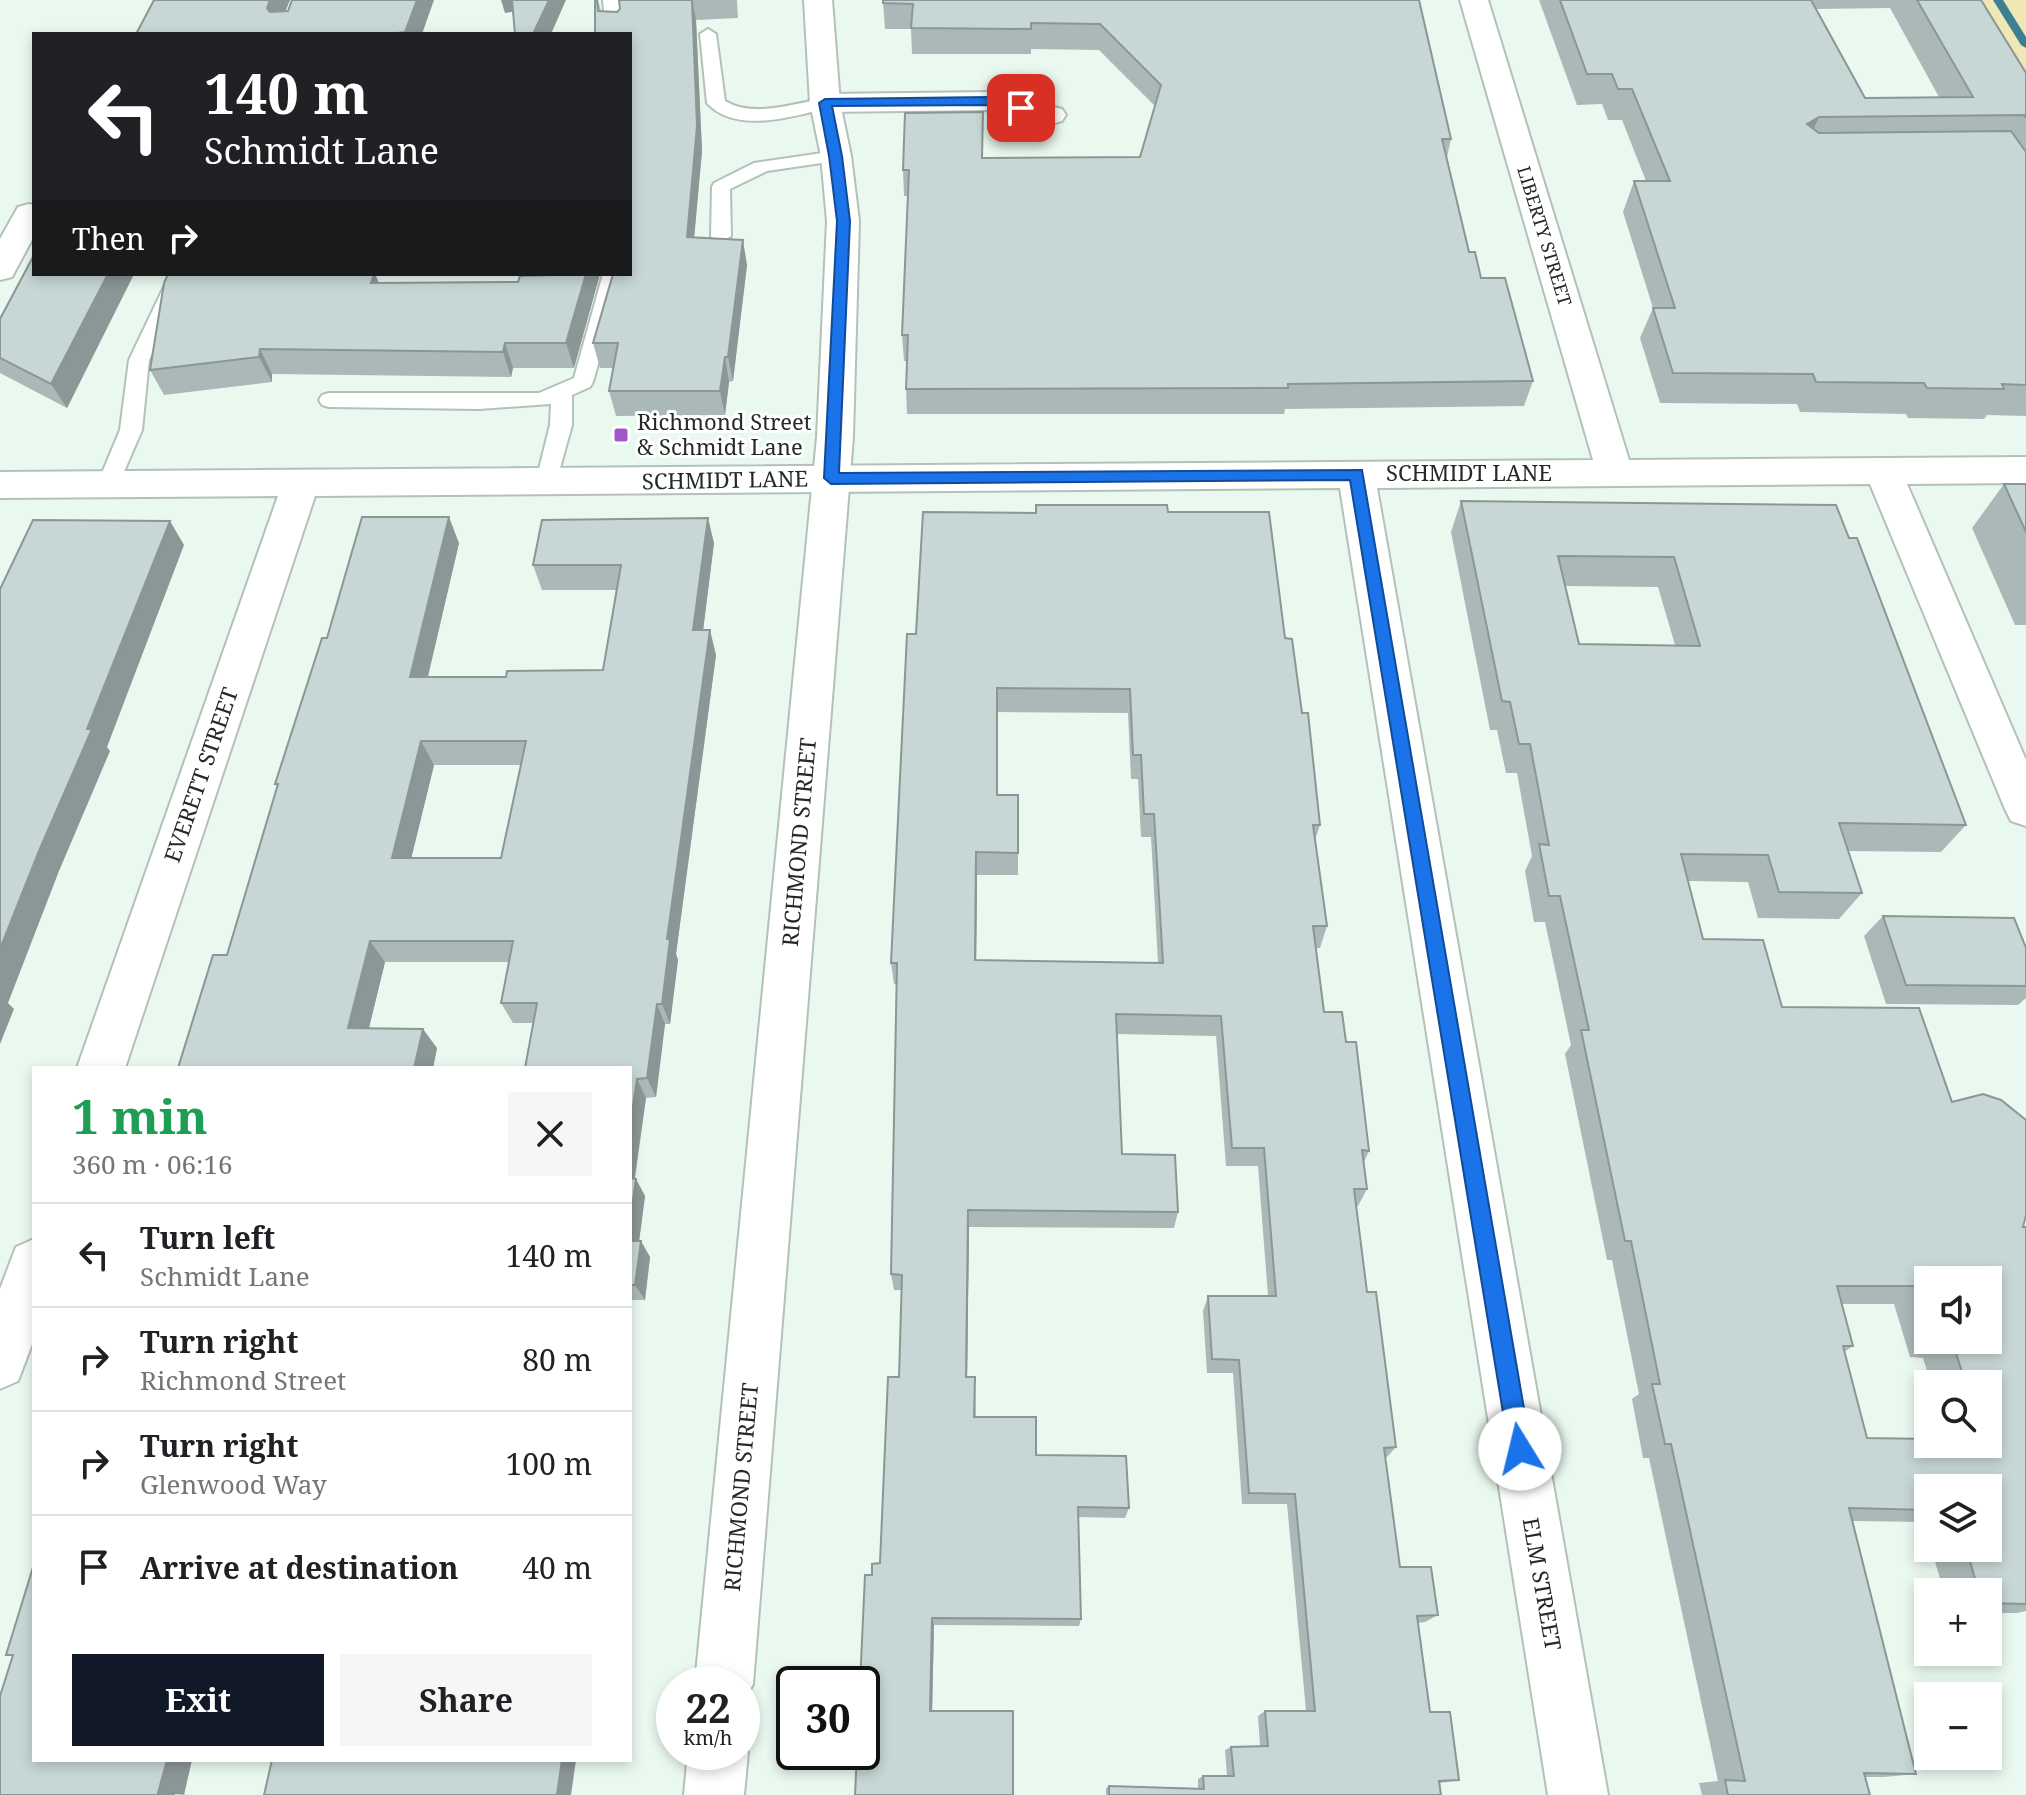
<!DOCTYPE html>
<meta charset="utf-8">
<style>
body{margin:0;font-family:"Noto Serif",serif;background:#f6f6f6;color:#202124;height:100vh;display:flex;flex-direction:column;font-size:30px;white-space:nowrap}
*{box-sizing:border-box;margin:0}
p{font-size:26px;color:#757577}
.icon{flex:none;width:44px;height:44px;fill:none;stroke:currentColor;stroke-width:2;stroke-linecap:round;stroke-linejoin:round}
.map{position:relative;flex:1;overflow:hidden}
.details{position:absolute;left:32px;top:1066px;width:600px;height:696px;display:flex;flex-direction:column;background:#fff;border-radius:0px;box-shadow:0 4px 12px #0003}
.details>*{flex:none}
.top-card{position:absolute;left:32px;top:32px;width:600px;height:244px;border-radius:0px;box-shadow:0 4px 12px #0003;background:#202124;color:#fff;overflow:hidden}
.buttons{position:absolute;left:1914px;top:1266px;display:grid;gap:16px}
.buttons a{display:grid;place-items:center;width:88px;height:88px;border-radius:0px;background:#fff;box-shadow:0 4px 12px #0003;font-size:40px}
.speed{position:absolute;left:656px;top:1666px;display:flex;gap:16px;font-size:40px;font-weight:700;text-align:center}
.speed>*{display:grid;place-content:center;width:104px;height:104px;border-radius:50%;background:#fff;box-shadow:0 4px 12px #0003;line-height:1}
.speed small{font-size:20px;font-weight:400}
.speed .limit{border:4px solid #111;border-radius:12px;background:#fff;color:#111}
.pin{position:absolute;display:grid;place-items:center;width:68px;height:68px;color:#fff;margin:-34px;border-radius:16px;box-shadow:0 4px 12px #0006}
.me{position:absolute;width:88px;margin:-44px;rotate:351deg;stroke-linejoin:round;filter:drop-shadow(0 0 6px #0008)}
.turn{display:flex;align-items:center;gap:28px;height:168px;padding:0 40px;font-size:36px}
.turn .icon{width:104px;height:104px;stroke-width:2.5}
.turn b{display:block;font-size:56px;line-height:68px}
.then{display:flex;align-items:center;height:76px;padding:0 40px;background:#0003;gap:16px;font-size:30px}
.round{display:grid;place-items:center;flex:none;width:84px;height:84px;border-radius:0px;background:#f6f6f6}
.headline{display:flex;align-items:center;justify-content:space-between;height:136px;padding:0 40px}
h1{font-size:48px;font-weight:700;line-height:60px;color:#1e9e55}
.cta{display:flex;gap:16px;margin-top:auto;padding:16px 40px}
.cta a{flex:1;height:92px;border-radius:0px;background:#111827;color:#fff;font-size:32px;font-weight:700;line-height:92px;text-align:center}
.cta a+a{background:#f6f6f6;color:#202124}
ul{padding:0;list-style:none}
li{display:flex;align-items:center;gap:24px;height:104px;padding:0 40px;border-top:2px solid #e0e0e0}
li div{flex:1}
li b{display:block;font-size:30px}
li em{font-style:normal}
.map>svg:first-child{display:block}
</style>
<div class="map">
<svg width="2026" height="1795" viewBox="0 0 2026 1795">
<rect width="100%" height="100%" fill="#eaf9f0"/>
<!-- green -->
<polygon fill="#efe7b5" points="1951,0 2026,0 2026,110"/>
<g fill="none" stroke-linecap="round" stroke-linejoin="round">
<!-- stream -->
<polygon fill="#3e7f91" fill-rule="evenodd" points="1993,0 2003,0 2026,37 2026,48 2021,45"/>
<!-- service casing -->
<g stroke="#b3c1b9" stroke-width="4">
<g id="service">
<polygon points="603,0 619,0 622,34 606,34"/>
<path d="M708,29L716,34L725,101C753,118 793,104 825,98L834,103L831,107C795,116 736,135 707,103L700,34Z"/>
<polygon points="836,151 842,152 845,156 842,160 767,171 730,189 731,236 721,242 714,240 711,236 712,187 714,183 754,163"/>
<polygon points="170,274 190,274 149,360 142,430 116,490 100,490 97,485 120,430 129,360"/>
<polygon points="603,274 623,274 593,382 590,387 572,395 572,425 555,486 539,486 536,481 550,425 551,404 479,409 329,407 322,405 319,400 322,395 329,393 539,393 574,378"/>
</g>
</g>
<!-- minor casing -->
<g stroke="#b3c1b9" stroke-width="4">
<g id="minor">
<polygon points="1460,0 1488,0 1629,460 2026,457 2026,483 1907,484 2026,760 2026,826 2011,821 2005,809 1870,484 1377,488 1608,1795 1548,1795 1340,488 315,496 125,1068 77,1068 278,496 0,498 0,472 1593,460"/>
<polygon points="991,92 1062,109 1066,115 1062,121 1051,124 991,110 825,112 814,109 810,103 814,97 825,94"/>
<polygon points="29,204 34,205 34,236 12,277 0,280 0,239 18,207"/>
<polygon points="34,1239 34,1339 18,1381 0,1389 0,1289 16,1247"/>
</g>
</g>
<!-- tertiary casing -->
<g stroke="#b3c1b9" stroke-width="4">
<g id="tertiary">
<polygon points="804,0 832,0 840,103 851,156 859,221 853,437 753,1684 742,1705 742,1684 695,1684 817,437 827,221 821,156 810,103"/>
<polygon points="742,1739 748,1752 744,1795 684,1795 688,1752 742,1752"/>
</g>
</g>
<!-- service -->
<use href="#service" fill="#fff" fill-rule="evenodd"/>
<!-- minor -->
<use href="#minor" fill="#fff" fill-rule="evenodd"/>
<!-- tertiary -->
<use href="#tertiary" fill="#fff" fill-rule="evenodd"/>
</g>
<!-- wall -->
<g fill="#aab9b8" fill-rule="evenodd">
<polygon points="595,0 598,0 601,11 617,12 620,9 619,0 737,0 738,18 696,20 702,151 694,237 747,265 733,381 729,382 725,415 616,416 609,391 614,368 600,368 593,343 630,274 595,34"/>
<polygon points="1419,0 1451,139 1447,157 1469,252 1533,381 1524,406 1285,409 1284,414 907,414 906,389 907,361 904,361 902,335 908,196 904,196 903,170 983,158 1140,157 1155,106 1099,50 1031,49 1031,54 912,54 911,29 885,29 883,3"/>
<path d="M1539,0H1981L2026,73V416L1987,415L1984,419L1908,418L1906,414L1800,412L1797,404L1660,403L1640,338L1653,308L1623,212L1634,181H1646L1622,120H1608L1602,104L1577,105ZM1890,8L1939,97L1865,98L1816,9Z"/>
<polygon points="34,274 134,274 67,408 0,373 0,319"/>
<polygon points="168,274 375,274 379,283 518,282 551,274 600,274 574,368 513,368 511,377 272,374 272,382 164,395 150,370"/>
<polygon points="2004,484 2026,484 2026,625 2015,625 1972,528"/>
<path d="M1461,501L1836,505L1966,825L1941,852L1848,851L1862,893L1839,919L1758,918L1748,882L1688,881L1703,939L1782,1007L1952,1102L2023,1227H2026V1611L2017,1613H1988V1592H1944L1931,1548H1988V1488H1928V1536L1924,1522L1853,1521L1916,1774L1884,1777H1865L1870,1795H1702L1699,1783L1718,1781L1649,1458H1643L1632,1399L1639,1394L1612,1260H1607L1565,1054L1571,1045L1545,922H1534L1525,871L1532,856L1517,773H1506L1497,730H1490L1451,532ZM1565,586L1658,587L1675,645L1579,644ZM1928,1280L1988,1340H1928ZM1842,1304H1894L1910,1357L1923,1358L1931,1384H1988V1444L1867,1438L1844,1352L1853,1346Z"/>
<path d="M1168,512L1285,638L1302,713L1320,825L1315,840L1327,926L1320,948H1316L1324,1012L1346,1042L1369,1151L1364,1162L1367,1189L1358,1206H1356L1367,1292L1396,1447L1385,1459L1400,1567L1438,1615L1425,1622L1418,1623L1430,1712L1459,1780L1440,1783L1441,1795H1106V1788L1109,1786L1198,1788V1779L1203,1776H1227L1225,1750L1231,1747L1260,1746L1258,1716L1265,1711H1306L1287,1504H1242L1233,1373H1207L1203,1311L1208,1296H1268L1258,1166H1226L1216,1036L1117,1034L1122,1154L1178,1212L1174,1228L969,1227L967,1377H975L976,1417L1036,1455L1129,1508L1125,1518L1078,1517L1081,1619L1079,1626L934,1625L932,1711L855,1795L872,1575L880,1563L899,1377L902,1290H894L891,1274L897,984H894L891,963L916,634L1036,513ZM998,712L1128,713L1131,779H1138L1141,837H1151L1158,963L976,960L977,875H1018V795H998Z"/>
<path d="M459,543L428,677H506L603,670L617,590H542L533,565L714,543L703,630L716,655L676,954L678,960L670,1024H665L656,1097L646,1098L635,1179L645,1196L639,1241L650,1257L645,1300H632L630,1315V1068L534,1023H513L501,1003L509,962H385L369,1028L437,1048L433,1068L227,955L277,787L275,784L327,638ZM434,765H521L501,858H411Z"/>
<polygon points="1883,916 2026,948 2026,998 2018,1005 1886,1004 1864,936"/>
</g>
<!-- shaded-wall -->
<g fill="#8b9696">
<polygon points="270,0 290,0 277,33 267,8"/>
<polygon points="417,0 434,0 422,34 390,34"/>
<polygon points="501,0 514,0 517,11 505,13"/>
<polygon points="549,0 566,0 551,34 533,34"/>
<polygon points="692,0 696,20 702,151 692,262 687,237"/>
<polygon points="1819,117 1805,148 1807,124"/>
<polygon points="743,240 747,265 733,381 728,357"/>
<polygon points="108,274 134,274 67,408 51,384"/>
<polygon points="374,274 375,274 385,298 371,283"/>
<polygon points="586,274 600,274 574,368 566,343"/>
<polygon points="505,343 513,368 511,377 503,352"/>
<polygon points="260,349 272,374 272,382 259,357"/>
<polygon points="725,357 729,382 725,415 720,391"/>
<polygon points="449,517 459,543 422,701 410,677"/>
<polygon points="708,518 714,543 700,655 693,630"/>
<polygon points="170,521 184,545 107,747 110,751 59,871 8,1003 14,1009 0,1044 0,949"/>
<polygon points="710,630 716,655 676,954 678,960 670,1024 662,1004 667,939"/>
<polygon points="421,741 434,765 406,880 392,858"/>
<polygon points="976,852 977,875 976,981 975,960"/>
<polygon points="370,941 385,962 364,1048 348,1028"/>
<polygon points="657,1004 665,1024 656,1097 647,1078"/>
<polygon points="423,1029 437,1048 433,1068 414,1068"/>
<polygon points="637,1079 646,1098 632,1195 630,1191 630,1127"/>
<polygon points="636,1179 645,1196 637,1257 630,1245 630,1222"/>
<polygon points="968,1210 969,1227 967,1390 966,1377"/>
<polygon points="641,1241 650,1257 645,1300 635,1285"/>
<polygon points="932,1618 934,1625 932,1716 930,1711"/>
<polygon points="167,1760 192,1760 184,1795 189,1795 158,1793"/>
<polygon points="562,1760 576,1760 571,1795 557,1795"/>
</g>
<!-- building -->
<g fill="#c6d7d6" stroke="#8b9696" stroke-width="2" fill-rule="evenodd">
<polygon points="154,0 270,0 267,8 270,12 288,11 292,0 417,0 405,32 390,34 136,34"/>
<polygon points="512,0 549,0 533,34 515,34"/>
<polygon points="595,0 597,0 598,11 617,12 620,9 619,0 692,0 697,126 687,237 743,240 728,357 725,357 720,391 609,391 618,343 593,343 613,274 630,274 630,34 595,34"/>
<polygon points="883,0 1419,0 1451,139 1442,139 1469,252 1475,252 1481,278 1505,278 1533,381 1288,384 1288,388 906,389 908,335 902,335 909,170 903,170 905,113 983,112 982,158 1140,157 1161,85 1100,24 1031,23 1031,29 911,28 913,4 883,3"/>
<polygon points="1560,0 1811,0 1865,98 1973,97 1917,0 1981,0 2026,73 2026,117 2024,115 1819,117 1807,124 1819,133 2011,131 2026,152 2026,385 2002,384 2004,389 1927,388 1924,383 1816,382 1813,374 1673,373 1653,308 1675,308 1634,181 1670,181 1632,89 1618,89 1612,74 1587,74"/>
<polygon points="34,255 34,274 108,274 51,384 0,358 0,319"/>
<polygon points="168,274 374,274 371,283 518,282 520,276 586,274 566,343 505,343 503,352 260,349 259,357 150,370 164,283"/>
<polygon points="2004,484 2026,484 2026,532"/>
<path d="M1461,501L1836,505L1849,538H1857L1966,825L1839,823L1862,893L1779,892L1768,855L1681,854L1703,939L1763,940L1782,1007L1919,1008L1952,1102L1983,1094L2001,1100L2026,1120V1215L2023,1227H2026V1604L1988,1603V1592H1979L1966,1548H1988V1488H1928V1510L1849,1508L1916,1774L1864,1773L1870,1795H1728L1725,1780L1745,1781L1671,1444H1665L1652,1384H1660L1631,1241H1625L1581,1030H1589L1560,896H1549L1539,844L1549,845L1530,744H1519L1510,702L1502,701ZM1558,556L1674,557L1700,646L1579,644ZM1928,1280H1988V1340H1938L1952,1341L1966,1384H1988V1444H1928V1439L1867,1438L1843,1346H1853L1837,1286H1922L1928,1307Z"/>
<path d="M1036,505H1167L1168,512H1269L1285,638L1292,639L1302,713H1308L1320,825H1313L1327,926H1313L1324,1012H1342L1346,1042H1356L1369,1151L1362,1150L1367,1189H1354L1367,1292H1376L1396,1447L1384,1448L1400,1567H1431L1438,1615L1417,1616L1430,1712H1450L1459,1780L1439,1781L1441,1795H1109V1786L1204,1789L1203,1776H1234L1231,1747L1268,1746L1265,1711H1315L1295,1494L1249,1493L1239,1360L1212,1359L1208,1296H1276L1264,1148H1232L1221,1016L1116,1014L1122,1154L1175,1155L1178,1212L968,1210L966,1377H975L974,1417H1036V1455L1126,1456L1129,1508L1078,1507L1081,1619L932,1618L930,1711H1013V1795H855L857,1752H862V1684H860L865,1575H872V1564L880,1563L888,1377H899L902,1275L891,1274L897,963H891L907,634H916L923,512L1036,513ZM997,688L1130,689L1133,755H1141L1144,814H1154L1163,963L975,960L976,852L1018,853V795H997Z"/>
<path d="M362,517H449L410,677H506L507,671L603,670L621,565H533L542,520L708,518L693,630H710L667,939H670L662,1004H657L647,1078L637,1079L630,1127V1068H525L537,1003H501L513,941H370L348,1028L423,1029L414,1068H178L213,955H227L278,784H275L322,638H327ZM421,741H526L501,858H392Z"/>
<polygon points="33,520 170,521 87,729 92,729 39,851 0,949 0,589"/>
<polygon points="1883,916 2014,918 2026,948 2026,986 1906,985"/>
<polygon points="630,1178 636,1179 630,1222"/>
<polygon points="630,1241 641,1241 635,1285 630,1285"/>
<polygon points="34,1564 34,1760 167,1760 158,1793 174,1794 174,1795 0,1795 0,1696 13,1655 6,1655"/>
<polygon points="272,1760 562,1760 557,1795 264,1795"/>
</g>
<!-- route -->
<polygon fill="#1a73e8" stroke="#114b97" stroke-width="2" points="991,97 1027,108 1021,112 991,105 832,106 842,156 850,221 839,473 1362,470 1531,1449 1528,1457 1520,1460 1512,1457 1509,1449 1350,480 831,484 824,478 837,221 829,156 819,103 825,99"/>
<!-- markers -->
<rect fill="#a057cb" stroke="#fff" stroke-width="3" x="613" y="427" width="16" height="16" rx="4"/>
<g text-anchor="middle" stroke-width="6" stroke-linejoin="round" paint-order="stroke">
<!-- far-street labels -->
<g font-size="18" fill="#252a27" stroke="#fff">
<text transform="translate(1544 236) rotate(73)" y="6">LIBERTY STREET</text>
</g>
<!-- poi labels -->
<g font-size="22" fill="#252a27" stroke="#fff" text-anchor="start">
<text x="637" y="430">Richmond Street<tspan x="637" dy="25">&amp; Schmidt Lane</tspan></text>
</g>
<!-- street labels -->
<g font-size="22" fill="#252a27" stroke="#fff">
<text x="1469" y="481">SCHMIDT LANE</text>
<text transform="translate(725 480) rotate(-1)" y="8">SCHMIDT LANE</text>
<text transform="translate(201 775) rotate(-71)" y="8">EVERETT STREET</text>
<text transform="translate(799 842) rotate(-85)" y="8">RICHMOND STREET</text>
<text transform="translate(741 1487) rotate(-85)" y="8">RICHMOND STREET</text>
<text transform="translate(1542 1584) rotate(80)" y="8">ELM STREET</text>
</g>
</g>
</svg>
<div class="buttons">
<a><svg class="icon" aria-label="sound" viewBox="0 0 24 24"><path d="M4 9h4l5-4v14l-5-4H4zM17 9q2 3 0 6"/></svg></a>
<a><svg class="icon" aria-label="search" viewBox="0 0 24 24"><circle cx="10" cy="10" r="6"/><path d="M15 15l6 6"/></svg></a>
<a><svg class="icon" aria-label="layers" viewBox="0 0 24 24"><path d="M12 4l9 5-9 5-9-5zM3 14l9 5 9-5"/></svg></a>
<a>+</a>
<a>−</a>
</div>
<div class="speed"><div>22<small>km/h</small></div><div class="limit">30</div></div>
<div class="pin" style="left:1021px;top:108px;background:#d93025"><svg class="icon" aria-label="arrive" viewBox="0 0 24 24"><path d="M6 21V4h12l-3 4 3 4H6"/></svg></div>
<svg class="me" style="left:1520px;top:1449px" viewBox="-20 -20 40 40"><circle r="19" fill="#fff"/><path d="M0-13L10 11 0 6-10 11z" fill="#1a73e8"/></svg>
<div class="top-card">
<div class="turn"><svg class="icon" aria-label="left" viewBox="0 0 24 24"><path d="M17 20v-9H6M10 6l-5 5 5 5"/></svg><div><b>140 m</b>Schmidt Lane</div></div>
<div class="then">Then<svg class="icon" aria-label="right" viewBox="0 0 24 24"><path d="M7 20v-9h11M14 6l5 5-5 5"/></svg></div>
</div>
<section class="details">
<div class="headline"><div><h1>1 min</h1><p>360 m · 06:16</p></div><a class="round"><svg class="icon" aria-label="close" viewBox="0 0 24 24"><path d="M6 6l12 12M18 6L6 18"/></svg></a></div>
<ul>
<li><svg class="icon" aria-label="left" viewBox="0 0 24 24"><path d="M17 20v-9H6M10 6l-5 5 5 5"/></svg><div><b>Turn left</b><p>Schmidt Lane</p></div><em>140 m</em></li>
<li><svg class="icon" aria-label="right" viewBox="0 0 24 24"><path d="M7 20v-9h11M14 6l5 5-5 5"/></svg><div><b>Turn right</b><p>Richmond Street</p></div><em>80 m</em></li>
<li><svg class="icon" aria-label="right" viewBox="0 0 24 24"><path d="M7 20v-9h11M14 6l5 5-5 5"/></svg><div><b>Turn right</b><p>Glenwood Way</p></div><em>100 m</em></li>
<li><svg class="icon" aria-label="arrive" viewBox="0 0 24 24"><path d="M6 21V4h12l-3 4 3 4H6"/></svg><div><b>Arrive at destination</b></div><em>40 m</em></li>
</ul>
<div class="cta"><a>Exit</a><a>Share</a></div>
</section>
</div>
